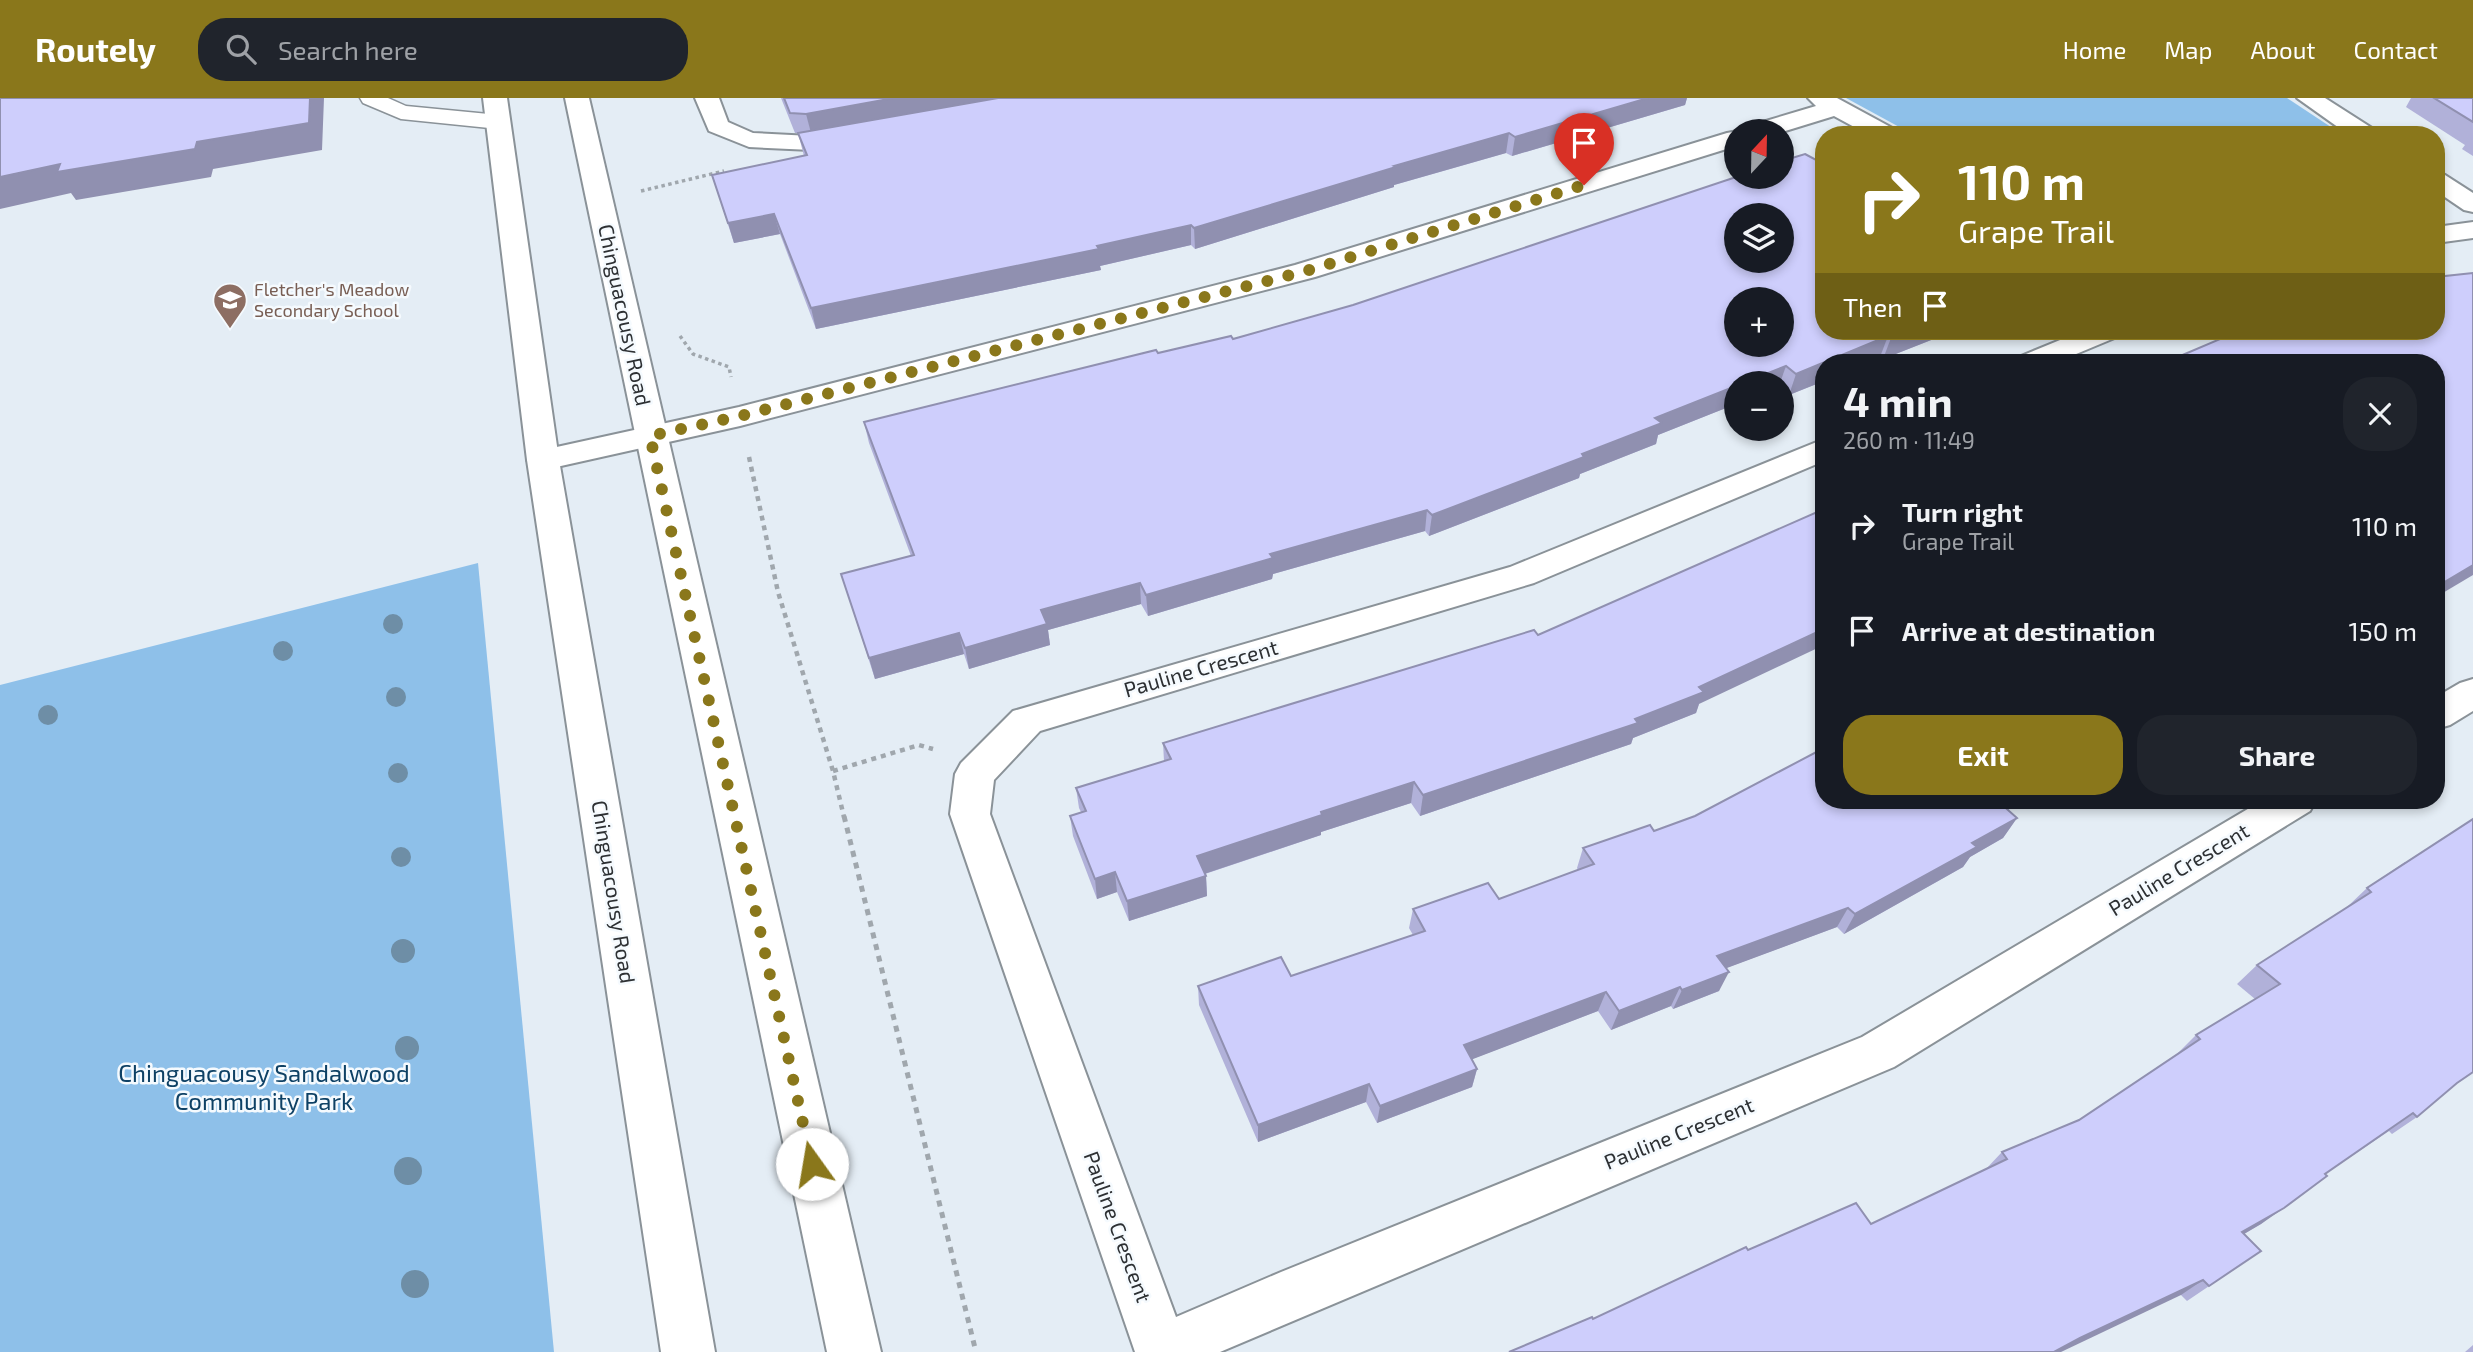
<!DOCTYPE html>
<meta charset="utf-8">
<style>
body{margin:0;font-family:"Exo 2",sans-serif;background:#20242c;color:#f1f3f6;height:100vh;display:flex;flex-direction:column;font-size:26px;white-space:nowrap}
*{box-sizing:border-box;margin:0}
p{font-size:23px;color:#9ea1a6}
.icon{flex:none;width:38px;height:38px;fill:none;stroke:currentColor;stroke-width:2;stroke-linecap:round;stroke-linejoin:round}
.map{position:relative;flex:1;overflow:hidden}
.drawer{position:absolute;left:1815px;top:256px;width:630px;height:455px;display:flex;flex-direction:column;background:#171b24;border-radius:28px;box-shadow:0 4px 10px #0003}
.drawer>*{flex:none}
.guide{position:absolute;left:1815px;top:28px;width:630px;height:214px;border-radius:28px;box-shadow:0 4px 10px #0003;background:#8a771b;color:#fff;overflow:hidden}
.needle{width:46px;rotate:22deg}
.buttons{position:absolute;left:1724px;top:21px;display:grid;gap:14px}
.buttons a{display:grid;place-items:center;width:70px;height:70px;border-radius:50%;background:#171b24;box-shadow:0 4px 10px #0003;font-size:35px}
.pin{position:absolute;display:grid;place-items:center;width:60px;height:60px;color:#fff;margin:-72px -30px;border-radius:50% 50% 50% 0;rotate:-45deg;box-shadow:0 0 7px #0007}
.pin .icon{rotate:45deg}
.me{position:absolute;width:77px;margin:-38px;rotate:347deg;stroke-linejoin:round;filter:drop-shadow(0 0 5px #0008)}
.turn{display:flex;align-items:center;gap:24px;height:147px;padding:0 28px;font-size:32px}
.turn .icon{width:91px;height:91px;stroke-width:2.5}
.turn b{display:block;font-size:49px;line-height:60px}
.then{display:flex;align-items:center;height:66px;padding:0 28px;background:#0003;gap:14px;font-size:26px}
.round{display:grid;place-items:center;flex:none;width:74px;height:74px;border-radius:28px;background:#20242c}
.summary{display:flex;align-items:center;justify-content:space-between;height:119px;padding:0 28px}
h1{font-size:42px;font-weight:700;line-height:52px}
.action{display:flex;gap:14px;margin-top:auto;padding:14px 28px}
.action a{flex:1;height:80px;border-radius:28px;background:#8a771b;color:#fff;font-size:28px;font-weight:700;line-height:80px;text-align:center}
.action a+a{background:#20242c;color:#f1f3f6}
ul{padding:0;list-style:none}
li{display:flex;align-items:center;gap:21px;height:105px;padding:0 28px}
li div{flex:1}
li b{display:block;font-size:26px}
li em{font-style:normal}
header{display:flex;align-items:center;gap:42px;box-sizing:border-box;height:98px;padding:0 35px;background:#8a771b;color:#fff}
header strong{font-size:33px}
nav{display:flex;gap:38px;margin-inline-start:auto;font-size:24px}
.search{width:490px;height:63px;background:#20242c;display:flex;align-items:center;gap:18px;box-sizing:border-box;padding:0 24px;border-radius:28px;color:#9ea1a6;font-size:26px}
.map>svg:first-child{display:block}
</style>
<header>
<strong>Routely</strong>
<div class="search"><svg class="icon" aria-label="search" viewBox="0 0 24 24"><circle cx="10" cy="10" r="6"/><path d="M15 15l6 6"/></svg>Search here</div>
<nav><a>Home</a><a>Map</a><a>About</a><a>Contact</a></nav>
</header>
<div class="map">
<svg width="2473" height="1254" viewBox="0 0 2473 1254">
<rect width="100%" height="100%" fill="#e4edf5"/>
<!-- green -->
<g fill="#8ec0e9">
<polygon points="1846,0 2287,0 2343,37 1914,37"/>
<polygon points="478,465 554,1254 0,1254 0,587"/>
</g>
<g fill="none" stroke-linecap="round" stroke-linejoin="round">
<!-- service casing -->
<g stroke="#8a9298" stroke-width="3">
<polygon id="service" points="360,0 388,0 406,8 499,17 507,19 510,24 507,29 499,31 401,21 363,5"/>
</g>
<!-- minor casing -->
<g stroke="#8a9298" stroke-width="4">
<g id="minor">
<polygon points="695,0 719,0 728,24 753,35 811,38 850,31 859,33 862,38 859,43 811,52 749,49 709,33"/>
<polygon points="1808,0 1837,0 1896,32 1899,37 1869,37 1834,18 1782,34 1746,33 1749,28 1816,8"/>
<polygon points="2297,0 2325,0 2375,32 2378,37 2349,37"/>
<polygon points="1736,33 1736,48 1315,179 740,328 543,372 532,369 527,362 532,355 543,352 739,309 1295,167 1727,35 1738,33"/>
<polygon points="2436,74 2445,77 2473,95 2473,114 2464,112 2436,93"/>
<polygon points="2473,124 2473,140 2436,145 2436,129"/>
<polygon points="2082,233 2122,233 2117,239 2057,264 2017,264 2021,258"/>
<polygon points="1824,341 1824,363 1534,485 1040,633 994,682 990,716 1176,1219 1281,1174 1862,939 2263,702 2316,702 2310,713 1894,969 1220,1254 1135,1254 950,716 955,676 961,665 1013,613 1510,469"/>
<polygon points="2473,581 2473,613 2450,627 2436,631 2436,599 2460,585"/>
</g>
</g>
<!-- secondary casing -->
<g stroke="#8a9298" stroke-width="4">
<g id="secondary">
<polygon points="483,0 507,0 559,362 715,1254 661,1254 527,362"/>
<polygon points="565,0 589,0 881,1254 827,1254"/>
</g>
</g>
<!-- path-far2 -->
<g stroke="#a0a7ad" stroke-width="3.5" stroke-dasharray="3.5 3.5" stroke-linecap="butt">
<polyline points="641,93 724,73"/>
<polyline points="680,238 693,256 729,269 731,279"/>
</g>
<!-- path-far1 -->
<g stroke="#a0a7ad" stroke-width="4.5" stroke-dasharray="5 5" stroke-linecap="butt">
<polyline points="749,359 778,494 833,673 844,719"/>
<polyline points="833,673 919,647 933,651"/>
</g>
<!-- path -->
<polyline stroke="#a0a7ad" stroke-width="5" stroke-dasharray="6 6" stroke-linecap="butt" points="844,718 976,1254"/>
<!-- service -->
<use href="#service" fill="#fff" fill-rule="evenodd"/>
<!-- minor -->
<use href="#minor" fill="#fff" fill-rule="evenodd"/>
<!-- secondary -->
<use href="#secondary" fill="#fff" fill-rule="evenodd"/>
</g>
<!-- trees -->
<g fill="#6e8ea6">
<circle cx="393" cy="526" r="10"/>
<circle cx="283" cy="553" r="10"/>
<circle cx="396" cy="599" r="10"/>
<circle cx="48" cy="617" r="10"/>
<circle cx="398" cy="675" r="10"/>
<circle cx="401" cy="759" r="10"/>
<circle cx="403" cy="853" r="12"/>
<circle cx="407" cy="950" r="12"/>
<circle cx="408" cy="1073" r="14"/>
<circle cx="415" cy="1186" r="14"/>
</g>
<!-- wall -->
<g fill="#b1b1d9">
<polygon points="781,0 1687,0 1685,7 1512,58 1506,55 1394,87 1394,89 1195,151 1191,147 1100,168 1101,172 816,231 780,136 734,145 712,77 804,58 798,35 795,35"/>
<polygon points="2411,0 2473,0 2473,58 2462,51 2465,47 2406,9"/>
<polygon points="1824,233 1954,233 1883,261 1880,259 1824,264 1824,283 1789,297 1782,292 1782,285 1736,285 1736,306 1658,337 1656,346 1580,376 1579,380 1429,438 1425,433 1273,476 1272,481 1148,518 1141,506 1048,532 1050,547 969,571 964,556 875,581 841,476 911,458 869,345 864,324 1158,255 1233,241"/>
<polygon points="1538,537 1699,606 1696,615 1633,640 1631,646 1420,718 1411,705 1321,734 1321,737 1205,776 1206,778 1207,798 1129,823 1117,794 1097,801 1073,738 1070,718 1081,714 1079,710 1076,690 1164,663 1163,645"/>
<polygon points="1824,702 2025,702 2008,712 2017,720 2003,740 1970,759 1963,769 1844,836 1837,829 1726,870 1719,893 1673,911 1671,908 1611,932 1598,913 1472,961 1477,971 1472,989 1377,1025 1366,1004 1258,1044 1199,907 1198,888 1291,878 1413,837 1409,830 1413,811 1499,801 1578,772 1577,770 1583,750 1654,733 1695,718"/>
<polygon points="2405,764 2457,985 2417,1019 2392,1036 2389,1033 2325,1076 2261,1126 2244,1136 2261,1153 2187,1203 2181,1197 1593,1221 1748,1152 1871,1126 1986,1071 2002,1054 2079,1022 2177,956 2196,937 2255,901 2237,886 2257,867 2346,810 2367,790"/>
<polygon points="2473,1247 2473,1254 2465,1254"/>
</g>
<!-- shaded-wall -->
<g fill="#9090b0">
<polygon points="310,0 324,0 322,52 213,71 211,79 76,102 71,95 0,111 0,79 60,66 197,44"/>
<polygon points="894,0 1002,0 811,35 806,16"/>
<polygon points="1648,0 1687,0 1685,7 1512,58 1515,39"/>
<polygon points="1509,35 1506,55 1394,87 1394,89 1195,151 1194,130 1394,68"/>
<polygon points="774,116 780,136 734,145 728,125"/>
<polygon points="1191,127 1191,147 1100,168 1101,172 816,231 811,210"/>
<polygon points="1912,233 1954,233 1883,261 1891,240"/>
<polygon points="1888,238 1880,259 1868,264 1825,264"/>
<polygon points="1824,265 1824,283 1789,297 1796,276"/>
<polygon points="1786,268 1780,285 1743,285"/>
<polygon points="1736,288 1736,306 1658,337 1656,346 1580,376 1579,380 1429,438 1432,417 1582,356 1655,320"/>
<polygon points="1427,412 1425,433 1273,476 1272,481 1148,518 1146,497 1270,456"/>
<polygon points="2473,467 2473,477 2436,499 2436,489"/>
<polygon points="1140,485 1141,506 1048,532 1050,547 969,571 965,550 1041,512"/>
<polygon points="1824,531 1824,547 1699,606 1696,615 1633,640 1631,646 1420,718 1423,697 1635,621 1699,589"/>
<polygon points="959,535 964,556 875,581 869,560"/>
<polygon points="1414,684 1411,705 1321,734 1321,737 1198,778 1197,758 1321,714"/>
<polygon points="2003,702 2025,702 1985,724 1999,704"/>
<polygon points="2017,720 2003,740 1970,759 1963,769 1844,836 1855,816 1972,745"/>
<polygon points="1115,774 1117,794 1097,801 1095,781"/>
<polygon points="1206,778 1207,798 1129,823 1127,803"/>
<polygon points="1848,810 1837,829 1708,877 1717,858"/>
<polygon points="1729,874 1719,893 1673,911 1682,892"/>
<polygon points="1680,889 1671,908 1611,932 1619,913"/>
<polygon points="1606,894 1598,913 1460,966 1464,947"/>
<polygon points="1477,971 1472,989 1377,1025 1380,1008"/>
<polygon points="1369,986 1366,1004 1258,1044 1258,1027"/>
<polygon points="2284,1110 2261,1126 2220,1150 2242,1134"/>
<polygon points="2203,1182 2181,1197 2061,1254 2054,1254 2080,1240"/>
</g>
<!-- building -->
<g fill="#cecefc" stroke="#9090b0" stroke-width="2" fill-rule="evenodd">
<polygon points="0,0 310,0 309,25 197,44 195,51 57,74 60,66 0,79"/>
<polygon points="784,0 894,0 806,16 790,15"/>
<polygon points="998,0 1648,0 1515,39 1509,35 1394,68 1396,69 1194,130 1191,127 1097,148 1099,151 811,210 774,116 728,125 712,77 807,57 798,35"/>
<polygon points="2434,0 2473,0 2473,24"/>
<path d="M1805,56L1816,62L1824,60V233H1912L1891,240L1888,238L1796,276L1786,268L1743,285H1736V288L1655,320L1662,325L1582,356L1584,359L1432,417L1427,412L1270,456L1273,460L1146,497L1140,485L1041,512L1047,526L965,550L959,535L869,560L841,476L914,457L864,324L1156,252L1158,255L1231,238L1233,241L1353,207L1736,79H1782V63ZM1736,117H1782V163H1736ZM1736,201H1782V247H1736Z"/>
<polygon points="2473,175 2473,467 2436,489 2436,264 2166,264 2225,239 2223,238 2234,233 2436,233 2436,179"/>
<polygon points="1824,411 1824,531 1699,589 1704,594 1635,621 1638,625 1423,697 1414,684 1321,714 1322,717 1197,758 1206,778 1127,803 1115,774 1095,781 1070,718 1086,713 1076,690 1171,661 1163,645 1534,532 1538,537"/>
<polygon points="1824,650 1824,702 2003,702 1999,704 2017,720 1972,745 1977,749 1855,816 1848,810 1717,858 1729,874 1682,892 1680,889 1619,913 1606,894 1464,947 1477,971 1380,1008 1369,986 1258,1027 1198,888 1281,859 1291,878 1425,833 1413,811 1488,785 1499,801 1594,766 1583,750 1650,727 1654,733 1695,718"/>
<polygon points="2473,721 2473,974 2457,985 2417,1019 2413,1015 2325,1076 2327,1078 2284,1110 2242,1134 2261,1153 2209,1188 2203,1182 2080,1240 2054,1254 1509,1254 1592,1219 1593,1221 1746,1149 1748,1152 1856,1105 1871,1126 2007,1061 2002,1054 2079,1022 2200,941 2196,937 2280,886 2257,867 2371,794 2367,790"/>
</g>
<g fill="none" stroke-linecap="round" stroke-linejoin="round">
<!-- route -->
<polyline stroke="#8a771b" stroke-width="12" stroke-dasharray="0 21.6" points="812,1066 650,338 740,318 1306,173 1584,87"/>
</g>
<!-- icons -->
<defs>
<g id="school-pin" transform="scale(1.75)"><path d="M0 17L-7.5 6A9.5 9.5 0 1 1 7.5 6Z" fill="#8d6e63" stroke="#f5fafe"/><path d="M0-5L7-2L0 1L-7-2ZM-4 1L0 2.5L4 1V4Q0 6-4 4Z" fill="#fff"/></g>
</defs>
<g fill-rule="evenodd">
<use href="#school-pin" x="230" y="202"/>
</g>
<g text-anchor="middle" stroke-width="5" stroke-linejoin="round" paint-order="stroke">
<!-- far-education labels -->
<g font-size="18" fill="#785e54" stroke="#f5fafe" text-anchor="start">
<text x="254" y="198">Fletcher's Meadow<tspan x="254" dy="21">Secondary School</tspan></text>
</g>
<!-- street labels -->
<g font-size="21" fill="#2d3033" stroke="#f5fafe">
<text transform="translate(624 217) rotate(78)" y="7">Chinguacousy Road</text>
<text transform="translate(1201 571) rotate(-16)" y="7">Pauline Crescent</text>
<text transform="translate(2179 772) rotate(-31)" y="7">Pauline Crescent</text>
<text transform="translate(613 794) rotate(81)" y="7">Chinguacousy Road</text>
<text transform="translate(1679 1036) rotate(-22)" y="7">Pauline Crescent</text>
<text transform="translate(1117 1129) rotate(70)" y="7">Pauline Crescent</text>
</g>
<!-- near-park labels -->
<g font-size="24" fill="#0e4165" stroke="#f5fafe">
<text x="264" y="984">Chinguacousy Sandalwood<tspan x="264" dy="28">Community Park</tspan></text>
</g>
</g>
</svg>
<div class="buttons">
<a><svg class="needle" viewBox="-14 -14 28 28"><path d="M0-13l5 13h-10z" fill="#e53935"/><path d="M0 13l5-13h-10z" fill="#9ea1a6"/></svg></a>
<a><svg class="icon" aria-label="layers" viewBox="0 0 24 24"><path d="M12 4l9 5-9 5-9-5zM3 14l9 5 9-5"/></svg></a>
<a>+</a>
<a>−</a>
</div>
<div class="pin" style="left:1584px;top:87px;background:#d93025"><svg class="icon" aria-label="arrive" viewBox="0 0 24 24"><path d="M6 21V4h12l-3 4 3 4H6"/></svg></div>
<svg class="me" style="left:812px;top:1066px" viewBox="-20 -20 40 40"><circle r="19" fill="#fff"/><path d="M0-13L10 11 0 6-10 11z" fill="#8a771b"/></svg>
<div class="guide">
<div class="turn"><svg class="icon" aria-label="right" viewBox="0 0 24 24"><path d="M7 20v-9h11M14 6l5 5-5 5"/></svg><div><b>110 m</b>Grape Trail</div></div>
<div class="then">Then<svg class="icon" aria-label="arrive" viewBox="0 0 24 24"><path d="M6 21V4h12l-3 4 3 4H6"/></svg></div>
</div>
<section class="drawer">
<div class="summary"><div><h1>4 min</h1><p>260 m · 11:49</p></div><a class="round"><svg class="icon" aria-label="close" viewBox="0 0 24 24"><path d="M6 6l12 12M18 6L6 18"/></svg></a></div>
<ul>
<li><svg class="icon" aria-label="right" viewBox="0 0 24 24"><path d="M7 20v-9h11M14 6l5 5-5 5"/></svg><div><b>Turn right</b><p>Grape Trail</p></div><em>110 m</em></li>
<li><svg class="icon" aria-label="arrive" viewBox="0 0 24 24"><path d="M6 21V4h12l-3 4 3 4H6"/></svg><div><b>Arrive at destination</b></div><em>150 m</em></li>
</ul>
<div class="action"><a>Exit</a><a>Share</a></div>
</section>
</div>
